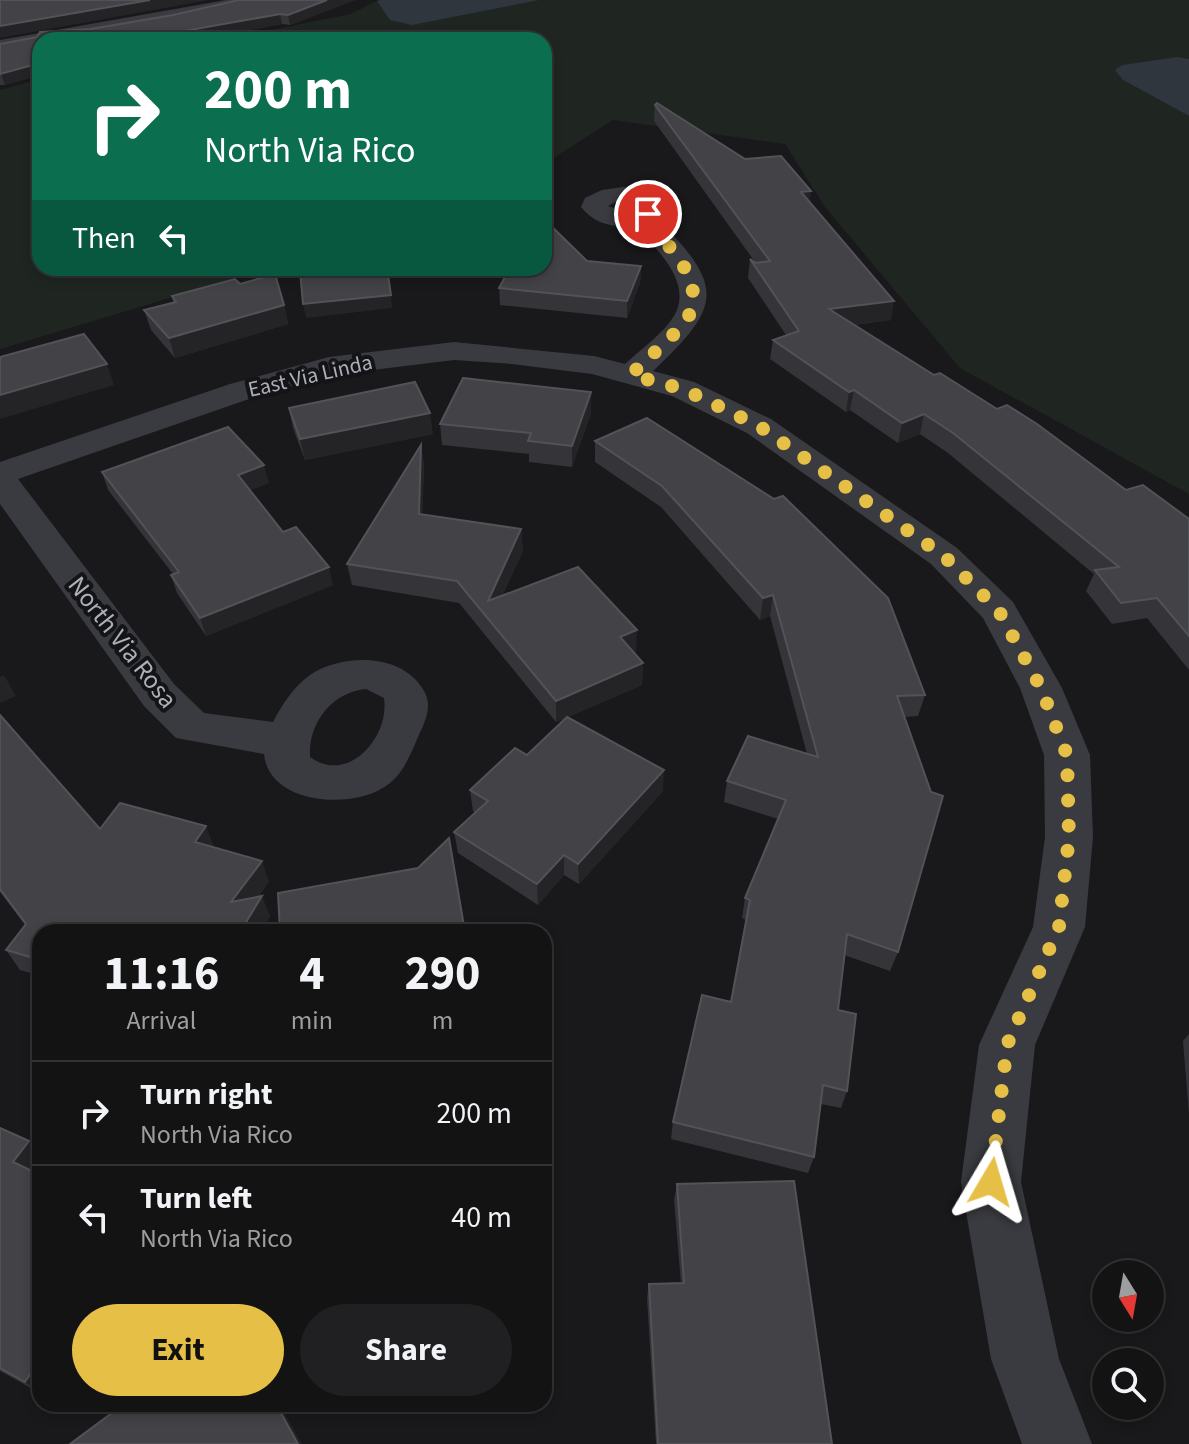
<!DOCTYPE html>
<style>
body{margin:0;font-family:"Source Sans 3",sans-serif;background:#202022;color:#f1f3f6;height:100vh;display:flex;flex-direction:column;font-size:30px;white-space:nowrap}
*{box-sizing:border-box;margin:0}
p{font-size:26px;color:#9d9ea0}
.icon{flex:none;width:44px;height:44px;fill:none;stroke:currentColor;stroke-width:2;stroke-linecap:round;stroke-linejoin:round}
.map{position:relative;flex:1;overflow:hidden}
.drawer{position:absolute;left:32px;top:924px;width:520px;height:488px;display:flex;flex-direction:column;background:#131314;border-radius:24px;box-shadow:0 4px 12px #0003,0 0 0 2px #323234}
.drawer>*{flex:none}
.banner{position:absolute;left:32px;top:32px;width:520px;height:244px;border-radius:24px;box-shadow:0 4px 12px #0003,0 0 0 2px #323234;background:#0b6e4f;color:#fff;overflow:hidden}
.needle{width:52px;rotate:169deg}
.buttons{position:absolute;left:1092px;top:1260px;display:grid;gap:16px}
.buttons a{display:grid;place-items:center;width:72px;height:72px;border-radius:50%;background:#131314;box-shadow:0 4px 12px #0003,0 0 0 2px #323234;font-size:40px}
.pin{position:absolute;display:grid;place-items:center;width:68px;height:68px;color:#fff;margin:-34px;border:4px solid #fff;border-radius:50%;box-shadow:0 2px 8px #0007}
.me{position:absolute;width:88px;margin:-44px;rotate:7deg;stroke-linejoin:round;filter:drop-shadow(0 0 6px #0008)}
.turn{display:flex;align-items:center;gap:28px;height:168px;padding:0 40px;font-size:36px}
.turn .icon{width:104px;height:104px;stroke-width:2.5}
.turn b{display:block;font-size:56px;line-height:68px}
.then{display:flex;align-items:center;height:76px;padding:0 40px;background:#0003;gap:16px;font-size:30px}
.eta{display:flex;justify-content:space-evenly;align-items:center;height:136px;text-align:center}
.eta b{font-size:48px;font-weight:700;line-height:56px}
.button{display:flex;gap:16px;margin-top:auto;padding:16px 40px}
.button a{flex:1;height:92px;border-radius:48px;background:#e6c046;color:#111;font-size:32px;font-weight:700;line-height:92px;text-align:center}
.button a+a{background:#202022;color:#f1f3f6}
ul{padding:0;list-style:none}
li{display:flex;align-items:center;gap:24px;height:104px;padding:0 40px;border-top:2px solid #323234}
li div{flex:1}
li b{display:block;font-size:30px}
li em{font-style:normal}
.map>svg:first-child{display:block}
</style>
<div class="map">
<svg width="1189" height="1444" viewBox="0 0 1189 1444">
<rect width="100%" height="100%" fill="#19191b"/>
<!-- green -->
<g fill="#1f2621">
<polygon points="379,0 1189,0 1189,59 1178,57 1123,80 1189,116 1189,494 960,368 825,207 785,144 613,120 544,164 544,40 222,40 351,14"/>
<polygon points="40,79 40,268 269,268 0,349 0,90"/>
</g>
<!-- water -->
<g fill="#30363e">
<polygon points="380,0 539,0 412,25 390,20 377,1"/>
<polygon points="1178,57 1189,59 1189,116 1123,80 1115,70 1122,65"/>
</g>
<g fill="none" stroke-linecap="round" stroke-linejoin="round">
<!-- minor -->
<g fill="#3a3b40" fill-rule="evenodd">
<path d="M226,0H257L254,4C185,21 111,40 40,40V45L0,52V40Z"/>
<path d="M623,187C640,187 664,191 666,210L657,219C727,287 720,308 653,371L694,382L771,419L957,548L1013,602L1062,688L1090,755L1093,837L1085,927L1035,1045L1021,1182L1059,1359L1092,1444H1022L991,1359L961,1182L979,1045L1033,927L1045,837L1044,755L1020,688L983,618L931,564L747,433L672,396L592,374L512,364L454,360L332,375L252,398L18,479L174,684L204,713L273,722C282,705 293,687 310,675C343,653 403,653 424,691C433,706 425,722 418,737C411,753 404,772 390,783C357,811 269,806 264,754L176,738L144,706L0,504V462L230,384L329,357L454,342L594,356L625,364C641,349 662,335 674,316C694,283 655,246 634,226C614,228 594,224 581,207L585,198L602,190ZM616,202H633L641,207L623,211L608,206ZM366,689L384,698C390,737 348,785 310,757C308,723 332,692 366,689Z"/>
</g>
</g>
<!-- wall -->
<g fill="#353539">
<polygon points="355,0 290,25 282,24 195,40 40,40 40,75 5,85 0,85 0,44 91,29"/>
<polygon points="655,105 745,159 811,191 809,201 891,320 854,325 934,375 1126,490 1189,519 1189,670 1147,618 1112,624 1086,591 1094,574 948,453 920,434 898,443 850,410 846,412 770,359 773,340 786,335 748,278 750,259 755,262 654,121"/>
<polygon points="587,261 641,266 640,283 627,318 500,305 499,288"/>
<polygon points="240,284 284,305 288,324 175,358 151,330 144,310 173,302 172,296"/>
<polygon points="591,392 591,413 572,467 529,462 529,454 442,445 440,424"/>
<polygon points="289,408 433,434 305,460 293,428"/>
<polygon points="647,418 925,695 918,716 904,717 898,952 890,971 844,955 838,1010 847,1091 841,1108 821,1104 814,1157 808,1173 671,1139 673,1122 731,1002 746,920 742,918 745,898 778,819 724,802 727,781 807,754 770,616 760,620 661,507 595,462 595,441"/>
<polygon points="421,445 424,466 422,515 521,529 523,551 502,596 636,652 634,653 643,663 642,685 568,717 663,791 579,884 564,875 538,905 458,853 454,832 475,813 473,811 470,790 527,755 564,719 556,722 459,603 352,585 347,564"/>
<polygon points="102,472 269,483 250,490 283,532 333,585 206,636 177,593 171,575 173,574 108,490"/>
<polygon points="0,715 100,829 214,847 269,881 258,897 270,916 261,932 40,932 40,976 20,970 6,950 25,925 0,892"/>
<polygon points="1189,1034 1189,1114 1183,1041"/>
<polygon points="0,1128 40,1164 34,1172 40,1176 40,1393 0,1371"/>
<polygon points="677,1184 832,1444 656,1444 647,1298 649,1284 681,1283 674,1200"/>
</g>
<!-- shaded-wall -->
<g fill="#242427">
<polygon points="150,0 209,0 0,38 0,26"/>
<polygon points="327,0 355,0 290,25 288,15"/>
<polygon points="280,14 282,24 195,40 134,40"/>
<polygon points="40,63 40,75 5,85 1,74"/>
<polygon points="811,191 808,209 801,192"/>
<polygon points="641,266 640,283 627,318 627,301"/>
<polygon points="391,295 392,308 306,318 303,304"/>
<polygon points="894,301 891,320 826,328 829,309"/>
<polygon points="284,305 288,324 175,358 169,338"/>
<polygon points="107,364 114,385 0,419 0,395"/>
<polygon points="854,390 850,410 846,412 849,392"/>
<polygon points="591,392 591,413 572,467 572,446"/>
<polygon points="430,413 433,434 305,460 300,439"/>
<polygon points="924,414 920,434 898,443 902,423"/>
<polygon points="421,445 424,466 422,536 419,514"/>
<polygon points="264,465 269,483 243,493 238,475"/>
<polygon points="521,529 523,551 490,623 488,601"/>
<polygon points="329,567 333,585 206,636 200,618"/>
<polygon points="773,595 770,616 760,620 763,598"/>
<polygon points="637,630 636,652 619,659 620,637"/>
<polygon points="643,663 642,685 556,722 556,701"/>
<polygon points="4,675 16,696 0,703 0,677"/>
<polygon points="664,770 663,791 579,884 578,864"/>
<polygon points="206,826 214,847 195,842"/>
<polygon points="564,855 564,875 538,905 537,884"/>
<polygon points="262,861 269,881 239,922 231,902"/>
<polygon points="262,896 270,916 261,932 240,932"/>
<polygon points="77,925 81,932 72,932"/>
<polygon points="29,1141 40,1153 40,1164 29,1179 13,1162"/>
<polygon points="40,1360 40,1392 25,1382"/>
<polygon points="276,1404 279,1404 302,1444 298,1444"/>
</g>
<!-- building -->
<g fill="#424247" stroke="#525359" stroke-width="2">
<polygon points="0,0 150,0 0,26"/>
<polygon points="239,0 327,0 288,15 280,14 134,40 40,40 40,63 0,74 0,44 37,37 40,32 91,29 173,15"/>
<polygon points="657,103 745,159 781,156 811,191 801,192 894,301 829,309 934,375 940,373 997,409 1007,405 1037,424 1126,490 1143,485 1189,519 1189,636 1157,598 1121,603 1095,570 1119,567 953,433 924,414 902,423 854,390 849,392 773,340 799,331 750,259 756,263 770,261 655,105"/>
<polygon points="544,219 587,261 641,266 627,301 499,288 510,268 544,268"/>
<polygon points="323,268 387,268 391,295 303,304 300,270"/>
<polygon points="275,274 284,305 169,338 144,310 176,302 172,296 235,279 240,284"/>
<polygon points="84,334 107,364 0,395 0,357"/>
<polygon points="463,378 591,392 572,446 528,441 531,433 440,424"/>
<polygon points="415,382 430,413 300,439 289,408"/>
<polygon points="647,418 774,499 783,496 888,598 925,695 897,696 931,792 943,796 898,952 847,934 838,1010 856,1014 847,1091 823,1085 814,1157 673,1122 702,995 731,1002 750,900 745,898 786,800 727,781 748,736 818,757 773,595 763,598 662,486 595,441"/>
<polygon points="228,427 264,465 238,475 283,532 296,527 329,567 200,618 171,575 179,572 102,472"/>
<polygon points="421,445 419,514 521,529 488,601 578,567 637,630 620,637 643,663 556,701 457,581 347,564"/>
<polygon points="0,715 100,829 120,803 206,826 195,842 262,861 231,902 262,896 240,932 100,932 77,925 72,932 40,932 40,960 6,950 26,924 0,889"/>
<polygon points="567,717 664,770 578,864 564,855 537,884 454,832 488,801 470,790 515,748 527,755"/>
<polygon points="449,838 465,932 280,932 278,893 418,868"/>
<polygon points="0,1128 29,1141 13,1162 40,1175 40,1360 25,1382 0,1368"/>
<polygon points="794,1181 832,1444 658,1444 649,1284 684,1283 677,1184"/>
<polygon points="124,1404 276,1404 298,1444 70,1444"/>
</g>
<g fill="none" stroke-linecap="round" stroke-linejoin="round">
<!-- route -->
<path stroke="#e6c046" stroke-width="14" stroke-dasharray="0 25.2" d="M648,214L640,217C664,239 703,276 691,311C684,330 645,359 631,375L683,389L759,426L944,556L999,611L1041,688L1067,755L1069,837L1059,927L1007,1045L991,1182"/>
</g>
<g text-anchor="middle" stroke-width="8" stroke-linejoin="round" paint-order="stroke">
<!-- far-street labels -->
<g font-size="22" fill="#acafba" stroke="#141416">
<text transform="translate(310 375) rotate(-13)" y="8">East Via Linda</text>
</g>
<!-- street labels -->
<g font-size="26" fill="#acafba" stroke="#141416">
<text transform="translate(123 642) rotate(52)" y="9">North Via Rosa</text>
</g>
</g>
</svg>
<div class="buttons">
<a><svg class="needle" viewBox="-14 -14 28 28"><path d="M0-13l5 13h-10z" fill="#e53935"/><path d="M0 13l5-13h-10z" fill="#9d9ea0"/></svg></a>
<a><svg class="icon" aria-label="search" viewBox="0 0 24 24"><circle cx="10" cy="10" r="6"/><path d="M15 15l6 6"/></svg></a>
</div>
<div class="pin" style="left:648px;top:214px;background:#d93025"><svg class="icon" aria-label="arrive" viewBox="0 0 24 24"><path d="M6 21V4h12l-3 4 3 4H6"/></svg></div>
<svg class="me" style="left:991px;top:1182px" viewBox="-20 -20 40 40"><path d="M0-17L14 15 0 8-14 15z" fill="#e6c046" stroke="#fff" stroke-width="4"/></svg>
<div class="banner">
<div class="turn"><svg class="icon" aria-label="right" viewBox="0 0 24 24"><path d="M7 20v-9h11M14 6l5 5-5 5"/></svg><div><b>200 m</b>North Via Rico</div></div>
<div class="then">Then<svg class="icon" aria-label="left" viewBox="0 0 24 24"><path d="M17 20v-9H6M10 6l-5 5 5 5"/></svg></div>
</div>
<section class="drawer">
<div class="eta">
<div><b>11:16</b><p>Arrival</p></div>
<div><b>4</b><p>min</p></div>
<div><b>290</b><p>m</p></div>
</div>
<ul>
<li><svg class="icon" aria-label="right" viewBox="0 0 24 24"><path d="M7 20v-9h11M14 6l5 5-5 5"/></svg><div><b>Turn right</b><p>North Via Rico</p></div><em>200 m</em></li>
<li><svg class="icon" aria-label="left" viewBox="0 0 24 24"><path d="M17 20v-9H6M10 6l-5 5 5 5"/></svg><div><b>Turn left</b><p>North Via Rico</p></div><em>40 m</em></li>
</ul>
<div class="button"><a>Exit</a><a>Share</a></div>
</section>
</div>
